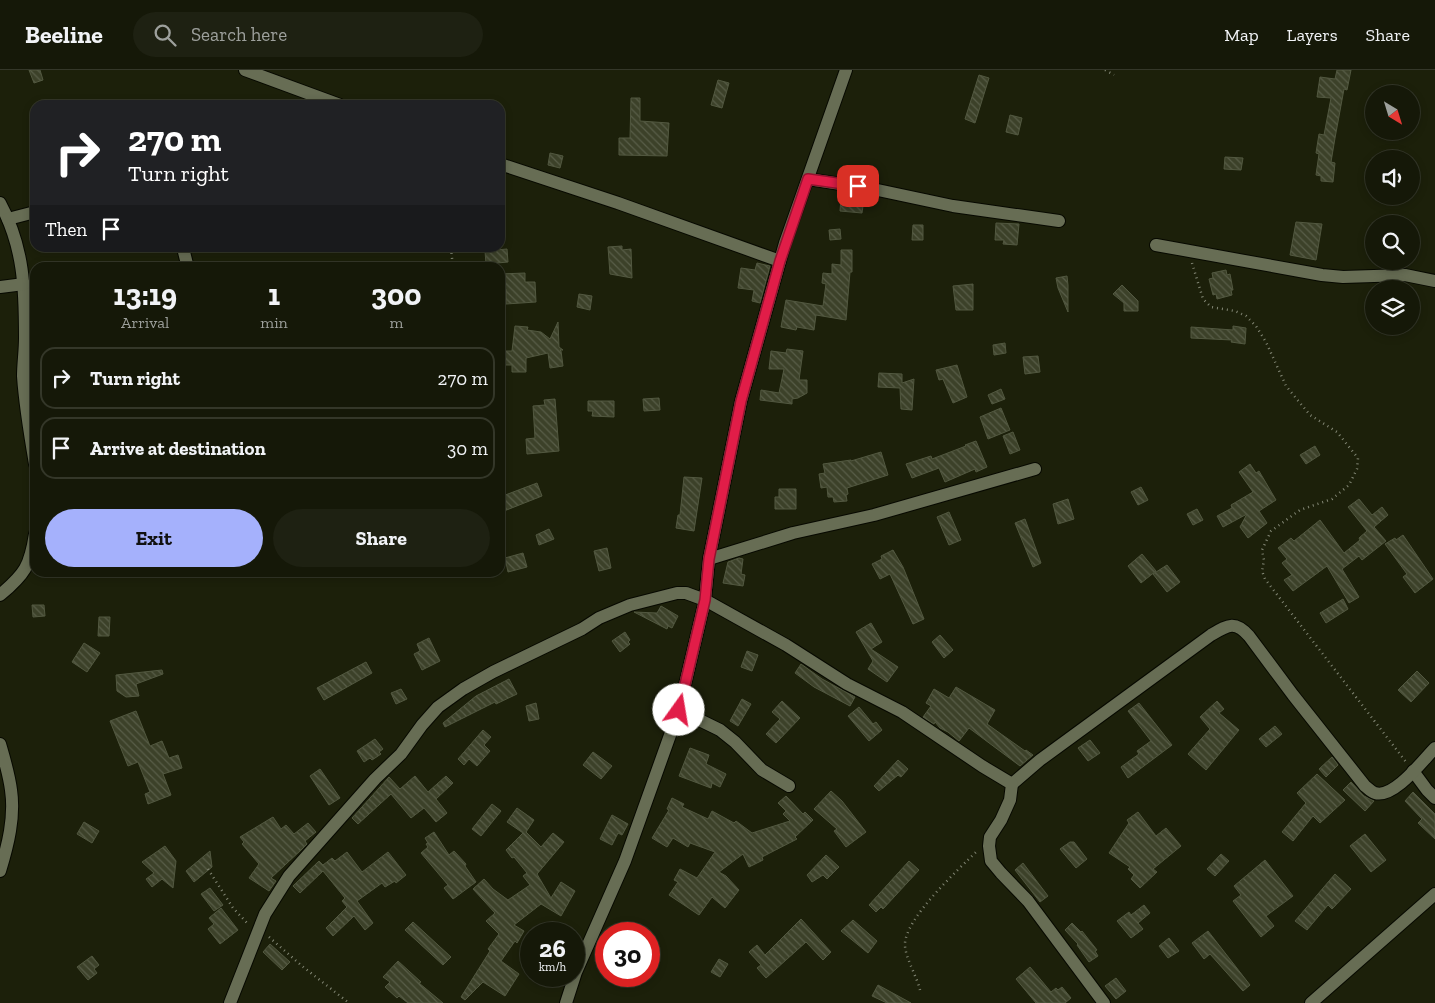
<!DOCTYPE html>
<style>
body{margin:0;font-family:"Zilla Slab",serif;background:#1e2112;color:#f1f3f6;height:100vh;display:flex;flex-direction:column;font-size:19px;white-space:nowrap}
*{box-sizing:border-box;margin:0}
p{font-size:16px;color:#9da09c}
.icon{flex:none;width:28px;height:28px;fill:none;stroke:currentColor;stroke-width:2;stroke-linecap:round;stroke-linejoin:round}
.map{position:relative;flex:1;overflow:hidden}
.panel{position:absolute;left:30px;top:192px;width:475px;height:315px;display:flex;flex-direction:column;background:#151808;border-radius:15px;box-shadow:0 2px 8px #0003,0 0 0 1px #343729}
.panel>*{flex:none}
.hud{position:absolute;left:30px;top:30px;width:475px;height:152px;border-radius:15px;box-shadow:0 2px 8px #0003,0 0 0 1px #343729;background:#202124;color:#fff;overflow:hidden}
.needle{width:32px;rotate:142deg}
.tools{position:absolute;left:1365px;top:15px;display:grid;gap:10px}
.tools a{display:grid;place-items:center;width:55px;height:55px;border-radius:50%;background:#151808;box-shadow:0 2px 8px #0003,0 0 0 1px #343729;font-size:25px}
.speed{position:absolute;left:520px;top:852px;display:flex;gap:10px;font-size:25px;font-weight:700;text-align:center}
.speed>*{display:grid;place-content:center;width:65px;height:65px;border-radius:50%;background:#151808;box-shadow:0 2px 8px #0003,0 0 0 1px #343729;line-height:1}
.speed small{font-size:12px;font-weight:400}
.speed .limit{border:8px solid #d22;background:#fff;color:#111}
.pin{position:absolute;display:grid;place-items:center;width:42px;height:42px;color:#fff;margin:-21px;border-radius:10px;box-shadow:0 2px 8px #0006}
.me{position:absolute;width:55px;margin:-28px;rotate:13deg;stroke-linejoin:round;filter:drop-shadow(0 0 4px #0008)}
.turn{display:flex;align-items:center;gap:18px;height:105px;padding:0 15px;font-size:22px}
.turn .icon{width:65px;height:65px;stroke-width:2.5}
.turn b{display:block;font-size:35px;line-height:42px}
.then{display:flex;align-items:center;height:48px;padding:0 15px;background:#0003;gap:10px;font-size:19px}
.eta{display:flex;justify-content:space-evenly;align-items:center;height:85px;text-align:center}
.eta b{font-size:30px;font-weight:800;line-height:35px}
.primary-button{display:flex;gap:10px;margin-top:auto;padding:10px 15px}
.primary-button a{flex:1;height:58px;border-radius:30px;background:#a5b1fc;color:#111;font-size:20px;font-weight:800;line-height:58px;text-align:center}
.primary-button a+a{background:#1e2112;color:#f1f3f6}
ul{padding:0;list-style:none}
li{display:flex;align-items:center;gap:15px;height:62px;margin:0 10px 8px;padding:0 5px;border:2px solid #343729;border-radius:15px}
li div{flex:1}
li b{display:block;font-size:19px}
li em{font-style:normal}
header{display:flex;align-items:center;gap:30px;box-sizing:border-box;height:70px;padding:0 25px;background:#151808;border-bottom:1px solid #343729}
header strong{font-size:24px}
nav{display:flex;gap:28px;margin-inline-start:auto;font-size:18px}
.search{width:350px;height:45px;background:#1e2112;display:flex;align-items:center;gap:12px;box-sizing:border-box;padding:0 18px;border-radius:28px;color:#9da09c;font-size:19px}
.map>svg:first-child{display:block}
</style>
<header>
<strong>Beeline</strong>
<div class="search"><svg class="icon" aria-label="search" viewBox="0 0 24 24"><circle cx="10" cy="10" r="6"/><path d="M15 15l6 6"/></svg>Search here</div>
<nav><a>Map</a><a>Layers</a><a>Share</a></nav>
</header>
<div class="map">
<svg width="1435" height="933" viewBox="0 0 1435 933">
<defs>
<pattern id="building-back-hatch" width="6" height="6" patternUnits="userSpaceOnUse" patternTransform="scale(1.25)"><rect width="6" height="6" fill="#3c4129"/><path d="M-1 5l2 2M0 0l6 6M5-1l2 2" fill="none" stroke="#585d48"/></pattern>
</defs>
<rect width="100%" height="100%" fill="#1c200a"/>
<!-- building -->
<g fill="url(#building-back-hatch)" stroke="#525840">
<polygon points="29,0 40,0 43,10 34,13"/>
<polygon points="1337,0 1351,0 1347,20 1344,19 1335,68 1331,92 1335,93 1333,112 1321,111 1321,106 1316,105 1319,84 1316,83 1319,64 1324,65 1331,28 1317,27 1320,7 1335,9"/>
<polygon points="979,5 989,8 975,53 965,49"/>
<polygon points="718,10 729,13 722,38 711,35"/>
<polygon points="631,28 640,28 640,51 669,53 667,86 619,85 619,68 630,68"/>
<polygon points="1010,45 1022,48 1018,65 1006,62"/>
<polygon points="550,83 563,86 560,98 548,95"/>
<polygon points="1225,87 1243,88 1241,100 1224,99"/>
<polygon points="841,127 864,129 862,143 840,141"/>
<polygon points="1296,152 1322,154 1316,190 1290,185"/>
<polygon points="996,153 1019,154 1017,175 1003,174 1004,170 995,170"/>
<polygon points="913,155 923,155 923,170 912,170"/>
<polygon points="840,159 841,169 830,170 829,160"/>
<polygon points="622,176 622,180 631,179 632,208 610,204 608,177"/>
<polygon points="507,179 508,192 486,194 485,181"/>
<polygon points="841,180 852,180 852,202 850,202 846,250 816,245 814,260 797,257 796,260 781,257 786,230 823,236 826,214 822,213 823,203 832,204 832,194 841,195"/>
<polygon points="757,193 770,196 760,233 752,231 754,220 738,218 741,198 755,200"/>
<polygon points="1226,200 1227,205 1230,204 1233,220 1231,220 1232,225 1217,229 1216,224 1213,225 1209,209 1213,208 1212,203"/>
<polygon points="525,203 525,212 535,212 536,232 506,234 506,219 501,220 500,204"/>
<polygon points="1067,206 1068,215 1068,242 1058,218 1056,208"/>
<polygon points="973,214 973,240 956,240 953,216"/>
<polygon points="1122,215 1138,231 1138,241 1124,241 1124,233 1113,224"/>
<polygon points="579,224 592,226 590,240 577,237"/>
<polygon points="558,252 559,277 563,280 560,280 561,281 563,296 550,298 548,283 526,288 526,302 512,302 512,295 505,295 505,281 512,281 515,256 528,257 527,260 541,262 550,269"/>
<polygon points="1233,256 1246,258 1245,274 1231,272 1232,270 1191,268 1191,257 1233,260"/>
<polygon points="1005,273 1006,283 994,285 993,275"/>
<polygon points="787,279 803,281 799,310 807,310 807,323 798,328 792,329 792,334 760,330 761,320 779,323 784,299 769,299 771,281 786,283"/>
<polygon points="1038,286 1040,302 1025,304 1023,287"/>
<polygon points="957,295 967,327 953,333 943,309 939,310 936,300"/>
<polygon points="879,303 902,304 902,313 914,309 912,340 901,339 900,318 878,317"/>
<polygon points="1001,319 1005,329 992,334 988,325"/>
<polygon points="659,328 660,340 644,341 643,329"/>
<polygon points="555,329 559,381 527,384 526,369 535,368 533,336 545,335 544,330"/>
<polygon points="588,331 614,331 614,347 592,346 593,341 588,341"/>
<polygon points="1001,338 1010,360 988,369 980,347"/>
<polygon points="1013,362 1020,380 1010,384 1003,366"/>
<polygon points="976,371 987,397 976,402 975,399 945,412 939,398 912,408 906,394 931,386 932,389 966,376 965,375"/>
<polygon points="1315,376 1320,385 1306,394 1300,385"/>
<polygon points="881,382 888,405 847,418 848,424 846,425 847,431 834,432 833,427 828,427 827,417 821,418 819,404 825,403 823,394 851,390 851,391"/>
<polygon points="1250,394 1256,403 1259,401 1276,430 1259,441 1267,453 1248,468 1240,457 1247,444 1223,457 1217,446 1232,438 1231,435 1253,422 1239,402"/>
<polygon points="684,407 702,408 694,461 676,458 678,445 680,445"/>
<polygon points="537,413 542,426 504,441 502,435 500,436 500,427"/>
<polygon points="1141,417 1148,430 1138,435 1131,422"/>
<polygon points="779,419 796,419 796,439 775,439 775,427 779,427"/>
<polygon points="1068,429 1074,449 1058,454 1053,434"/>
<polygon points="1359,429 1372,445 1382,437 1388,445 1374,457 1386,471 1362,490 1359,486 1342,499 1359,527 1349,533 1327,496 1293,521 1284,510 1292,505 1282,493 1287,489 1278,478 1291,468 1294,471 1320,450 1344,483 1360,470 1359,468 1367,461 1348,437"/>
<polygon points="1197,439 1203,450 1193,455 1187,444"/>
<polygon points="949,442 961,470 949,475 937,447"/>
<polygon points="1025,449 1041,493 1033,497 1015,453"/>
<polygon points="549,459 554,469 539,475 536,465"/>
<polygon points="1403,465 1433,509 1415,523 1403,507 1407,504 1385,474 1395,468 1396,470"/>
<polygon points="607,478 611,498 599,501 594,481"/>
<polygon points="893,480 903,497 924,549 913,554 890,504 880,509 872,494 882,489 881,486"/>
<polygon points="523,483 527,497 508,502 505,488"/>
<polygon points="1142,484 1156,501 1141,513 1128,496"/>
<polygon points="739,488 743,489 741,504 745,505 743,516 723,513 728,492"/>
<polygon points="1167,495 1180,512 1167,522 1153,504"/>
<polygon points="1343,529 1348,539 1326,553 1320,543"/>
<polygon points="32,535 44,535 45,546 33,547"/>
<polygon points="661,536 678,546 672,558 668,556 667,559 634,542 657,543"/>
<polygon points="99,547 110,547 109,566 98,566"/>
<polygon points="871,553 882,572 871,579 898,597 887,612 868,599 873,591 856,562"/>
<polygon points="625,562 630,570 628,572 630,574 620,582 612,571"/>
<polygon points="940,565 953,580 944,588 932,572"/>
<polygon points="429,568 440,591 422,600 414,584 420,581 417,574"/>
<polygon points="84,573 100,583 87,602 72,592"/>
<polygon points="747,581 758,585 752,601 741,597"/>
<polygon points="366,592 372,603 324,630 317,618"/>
<polygon points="801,594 822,609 855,627 850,636 814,617 795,603"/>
<polygon points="162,600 163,604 136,614 139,626 126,627 117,621 116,605"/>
<polygon points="1417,601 1429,613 1411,632 1398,620"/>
<polygon points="509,609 517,624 496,634 495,632 445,657 443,653 476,626"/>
<polygon points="956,617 995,640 987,654 1025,681 1026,680 1033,685 1020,696 969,658 959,671 948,662 940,658 935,652 934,654 923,647 931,636 926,633 934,619 949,628"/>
<polygon points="401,619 407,629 396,634 391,623"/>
<polygon points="742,629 751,634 738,656 730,651"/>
<polygon points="782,631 800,648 776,673 766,664 780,649 772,642"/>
<polygon points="1217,631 1224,639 1219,643 1239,660 1206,700 1188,684 1210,659 1200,647"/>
<polygon points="536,633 539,649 529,651 526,636"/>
<polygon points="1139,633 1172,675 1128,708 1121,697 1139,684 1137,681 1151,671 1128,641"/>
<polygon points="859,637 873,654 876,652 882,660 869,671 848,646"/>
<polygon points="136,641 150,676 162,671 169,688 178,685 182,698 163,704 171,725 148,734 145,724 150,722 138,692 128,696 110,651"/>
<polygon points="1275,656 1282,664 1266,677 1259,669"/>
<polygon points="483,660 491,667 484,675 490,681 477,696 469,689 464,695 458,689"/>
<polygon points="375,669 383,679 379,682 381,684 372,690 370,688 364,692 357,681"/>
<polygon points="1090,670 1100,683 1088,691 1078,678"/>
<polygon points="690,678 709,685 706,694 726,704 720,717 712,713 711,718 679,706"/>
<polygon points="593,682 612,696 601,709 583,695"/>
<polygon points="1332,687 1338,695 1326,707 1319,699"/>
<polygon points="898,690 908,699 901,707 898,705 879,721 874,716"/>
<polygon points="320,699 340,728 329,735 310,706"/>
<polygon points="1317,704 1345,730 1320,753 1313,746 1293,771 1282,762 1306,733 1297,723"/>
<polygon points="415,706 428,722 446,706 453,713 436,729 447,743 436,752 424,738 411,748 391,724 358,754 352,748 389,707 400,719"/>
<polygon points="1351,712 1364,726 1374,731 1365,741 1343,720"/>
<polygon points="831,721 842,731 866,762 846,777 834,761 837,759 814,739"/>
<polygon points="1413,722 1435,744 1435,769 1418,753 1422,749 1405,731"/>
<polygon points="786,726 803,744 805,742 813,750 795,767 797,769 762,787 763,790 749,797 743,784 719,802 726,806 739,820 725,838 712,827 699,845 669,825 678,812 674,810 680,799 697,808 715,782 690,773 688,777 673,768 667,777 652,768 669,740 667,739 672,728 684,734 682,737 708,749 712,741 734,753 736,751 752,763 790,751 783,744 786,741 778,733"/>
<polygon points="492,734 501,741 481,766 472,759"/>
<polygon points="517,738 534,750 526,762 541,777 553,763 564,772 537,804 551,828 561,812 575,821 561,846 541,834 514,855 524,861 517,873 515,871 501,891 519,904 505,926 483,912 465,930 461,927 490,881 488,879 499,864 486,851 495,843 473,819 484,809 493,819 508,830 530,815 523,806 527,803 514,787 512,788 506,780 523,763 507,752"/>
<polygon points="1138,742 1156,766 1166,758 1181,776 1153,799 1157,802 1140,818 1131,809 1134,805 1128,799 1130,797 1109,783 1129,753 1127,750"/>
<polygon points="612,745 628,754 622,765 618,763 612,775 600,769"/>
<polygon points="273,747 281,759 286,755 294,764 308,753 316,762 305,771 307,774 301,780 271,808 276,811 269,821 249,808 259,794 242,774 244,772 240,767"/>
<polygon points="84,752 99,761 92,773 77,764"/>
<polygon points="434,762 449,785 454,781 466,794 465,796 476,812 453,829 444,818 448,815 421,783 428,777 426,774 428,773 425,768"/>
<polygon points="1365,764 1386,790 1371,802 1350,776"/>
<polygon points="1070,772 1074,772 1087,789 1076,798 1060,779"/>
<polygon points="165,776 176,791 173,818 162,809 152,817 146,809 154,803 142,792"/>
<polygon points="210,781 212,797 194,812 186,801"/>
<polygon points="347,782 362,802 388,782 406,805 396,813 395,811 385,817 382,813 357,831 373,853 365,860 354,846 333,866 326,858 347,837 342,831 345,828 323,801 300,823 293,816 319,791 323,795 332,788 335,791"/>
<polygon points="1221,784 1229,791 1215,806 1207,799"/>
<polygon points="826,785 839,797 827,809 823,805 812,812 807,805"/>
<polygon points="1265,790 1293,826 1266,846 1274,856 1261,867 1233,831 1241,825 1234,816"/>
<polygon points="909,791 919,800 883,839 881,837 876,842 869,835"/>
<polygon points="1023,793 1048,826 1040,832 1015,800"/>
<polygon points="1335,804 1351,819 1332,839 1328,835 1307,860 1295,851"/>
<polygon points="210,818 223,835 214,841 201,824"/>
<polygon points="1144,835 1150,843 1138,853 1143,859 1131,868 1117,851 1129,842 1131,845"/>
<polygon points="221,838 238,860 220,874 208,859 214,854 209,848"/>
<polygon points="801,849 831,882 823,890 806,872 766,908 757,898 761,895 749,882 757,875 765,885"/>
<polygon points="853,850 877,871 868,883 841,861"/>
<polygon points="413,852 451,887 443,895 405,860"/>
<polygon points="1072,853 1081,862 1082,861 1097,880 1095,881 1098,886 1089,892 1077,875 1078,874 1065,860"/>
<polygon points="1208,861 1250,915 1243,921 1210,884 1204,889 1192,873"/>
<polygon points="1169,868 1179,881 1168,888 1159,876"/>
<polygon points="270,874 290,892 282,900 263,882"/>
<polygon points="92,886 99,895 94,899 97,903 88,910 77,897"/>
<polygon points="719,889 728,894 720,907 711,902"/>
<polygon points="398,891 421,912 419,913 443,933 408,933 399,926 397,928 385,917 390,912 383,907"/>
<polygon points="1030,897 1051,922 1056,918 1058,920 1062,917 1071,928 1065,933 1036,933 1016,909"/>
<polygon points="1116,908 1126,921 1116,929 1105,916"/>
<polygon points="878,915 911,933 887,933 872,926"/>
</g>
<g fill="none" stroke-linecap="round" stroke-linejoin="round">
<!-- minor casing -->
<g stroke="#070900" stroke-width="14">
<g id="minor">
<polyline points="245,0 340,35"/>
<polyline points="500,94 618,133 780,191"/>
<polyline points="808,109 873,119 953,136 1059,151"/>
<path d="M0,133C24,177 25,219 25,268C25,281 23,294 23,306C25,336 30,365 35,394"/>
<polyline points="8,149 35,142"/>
<polyline points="1156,175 1322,205 1343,207 1405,205 1435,211"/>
<polyline points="183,178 188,198"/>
<polyline points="0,217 24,214"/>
<polyline points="709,489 793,463 874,445 1035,399"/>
<path d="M0,525C25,504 30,496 35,464"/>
<polyline points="679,640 720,660 735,672 762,700 789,716"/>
<path d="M0,674C4,688 9,704 11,720C15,747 8,775 0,801"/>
<polyline points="1413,701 1427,720 1435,728"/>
<path d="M1012,714L1040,690L1211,565C1228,555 1235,550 1249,566L1293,625L1365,716C1368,718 1371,722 1375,723C1394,729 1423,690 1435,678"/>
<polyline points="230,933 265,844 289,806 375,709 401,684 422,655 438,637 463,619 493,602 582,559 599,548 630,535 677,523 686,523 705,530 786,575 847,614 902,642 982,696 1012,714 1010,730 1001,750 990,767 989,776 991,791 1001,803 1028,831 1104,933"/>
<polyline points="566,933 576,902 625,791 679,640 705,530 709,489 741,331 785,173 846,0"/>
<polyline points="1311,933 1435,824"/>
</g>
</g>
<!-- path -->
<g stroke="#838775" stroke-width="2.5" stroke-dasharray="1 4" stroke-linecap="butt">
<polyline points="1105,0 1114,5"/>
<polyline points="451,178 453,198"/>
<polyline points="1192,193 1203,229 1211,237 1235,241 1246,246 1256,256 1266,272 1286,316 1310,345 1337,362 1358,388 1357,399 1349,415 1332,429 1300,440 1271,461 1262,480 1264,490 1262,501 1265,509 1406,692"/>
<polyline points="208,799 233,838 248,854"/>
<polyline points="269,867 302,896 349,933"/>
<path d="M920,920C917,907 906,889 905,876C903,850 958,800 977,781"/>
</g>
<!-- minor -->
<use href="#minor" stroke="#676d54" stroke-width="12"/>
</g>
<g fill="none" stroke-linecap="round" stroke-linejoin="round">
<!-- route casing -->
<g stroke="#92132f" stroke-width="12">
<polyline id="route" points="679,640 705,530 709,489 741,331 780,191 808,109 858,116"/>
</g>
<!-- route -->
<use href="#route" stroke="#e11d48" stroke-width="9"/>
</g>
</svg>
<div class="tools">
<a><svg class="needle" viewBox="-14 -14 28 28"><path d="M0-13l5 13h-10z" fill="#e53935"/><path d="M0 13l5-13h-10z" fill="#9da09c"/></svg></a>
<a><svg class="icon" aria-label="sound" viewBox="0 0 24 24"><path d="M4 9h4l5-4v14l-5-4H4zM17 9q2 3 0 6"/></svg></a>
<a><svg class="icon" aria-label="search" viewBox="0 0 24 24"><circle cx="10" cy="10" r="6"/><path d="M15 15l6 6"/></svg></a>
<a><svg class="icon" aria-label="layers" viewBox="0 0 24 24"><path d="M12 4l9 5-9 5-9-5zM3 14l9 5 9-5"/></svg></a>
</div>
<div class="speed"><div>26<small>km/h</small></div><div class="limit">30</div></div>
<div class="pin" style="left:858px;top:116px;background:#d93025"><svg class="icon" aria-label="arrive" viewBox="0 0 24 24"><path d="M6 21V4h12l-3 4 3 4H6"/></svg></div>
<svg class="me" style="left:679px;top:640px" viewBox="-20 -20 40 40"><circle r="19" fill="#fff"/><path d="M0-13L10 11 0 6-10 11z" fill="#e11d48"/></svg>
<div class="hud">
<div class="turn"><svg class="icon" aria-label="right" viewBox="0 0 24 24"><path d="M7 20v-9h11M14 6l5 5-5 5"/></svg><div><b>270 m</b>Turn right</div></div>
<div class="then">Then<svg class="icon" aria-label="arrive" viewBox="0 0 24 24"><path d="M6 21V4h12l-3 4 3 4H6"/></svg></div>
</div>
<section class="panel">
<div class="eta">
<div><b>13:19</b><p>Arrival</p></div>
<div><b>1</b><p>min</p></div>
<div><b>300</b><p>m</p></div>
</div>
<ul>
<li><svg class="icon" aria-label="right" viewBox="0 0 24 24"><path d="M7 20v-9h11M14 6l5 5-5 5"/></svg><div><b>Turn right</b></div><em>270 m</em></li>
<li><svg class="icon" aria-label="arrive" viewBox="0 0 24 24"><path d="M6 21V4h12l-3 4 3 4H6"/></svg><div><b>Arrive at destination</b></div><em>30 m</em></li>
</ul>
<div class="primary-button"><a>Exit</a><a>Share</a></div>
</section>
</div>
